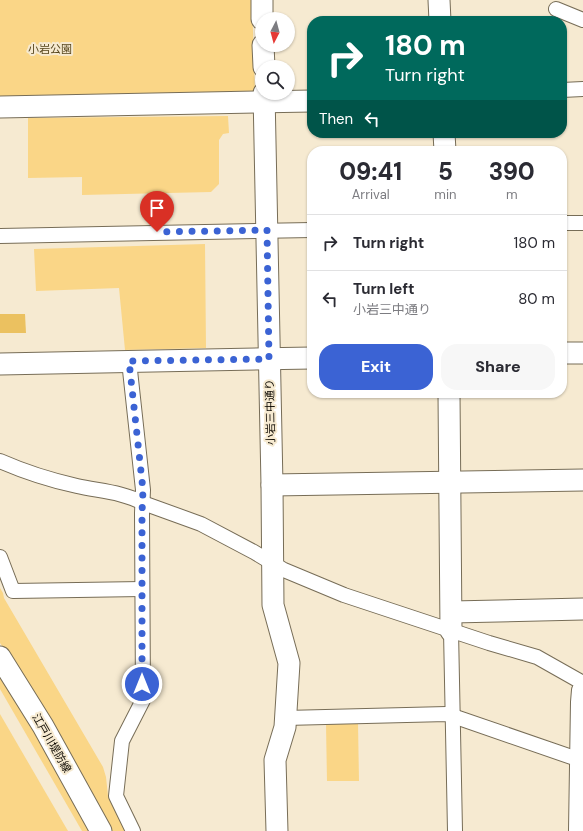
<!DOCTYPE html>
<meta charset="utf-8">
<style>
body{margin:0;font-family:"DM Sans","Noto Sans JP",sans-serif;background:#f7f7f7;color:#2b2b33;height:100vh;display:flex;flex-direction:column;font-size:15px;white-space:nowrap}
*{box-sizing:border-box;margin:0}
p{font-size:13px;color:#7c7c81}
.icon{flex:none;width:22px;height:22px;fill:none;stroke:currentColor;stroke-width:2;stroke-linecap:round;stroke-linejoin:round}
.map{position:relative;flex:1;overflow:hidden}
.side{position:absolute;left:307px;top:146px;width:260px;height:252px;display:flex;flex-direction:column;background:#fff;border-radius:16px;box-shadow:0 1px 3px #0004}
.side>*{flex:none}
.hud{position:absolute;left:307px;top:16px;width:260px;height:122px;border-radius:16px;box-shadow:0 1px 3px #0004;background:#00695c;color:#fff;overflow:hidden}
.needle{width:26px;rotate:186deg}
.fabs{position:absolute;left:255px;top:12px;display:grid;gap:8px}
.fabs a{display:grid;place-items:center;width:40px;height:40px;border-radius:50%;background:#fff;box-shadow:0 1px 3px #0004;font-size:20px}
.pin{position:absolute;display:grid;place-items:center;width:34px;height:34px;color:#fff;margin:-41px -17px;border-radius:50% 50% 50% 0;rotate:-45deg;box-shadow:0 0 4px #0007}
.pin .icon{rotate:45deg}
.me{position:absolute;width:44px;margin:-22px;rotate:0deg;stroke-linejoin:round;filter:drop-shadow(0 0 3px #0008)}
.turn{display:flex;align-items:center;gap:14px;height:84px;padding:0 12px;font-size:18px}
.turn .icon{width:52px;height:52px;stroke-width:2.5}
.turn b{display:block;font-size:28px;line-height:34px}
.then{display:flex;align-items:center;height:38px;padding:0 12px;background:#0003;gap:8px;font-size:15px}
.eta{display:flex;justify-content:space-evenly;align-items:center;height:68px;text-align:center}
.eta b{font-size:24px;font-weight:800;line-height:28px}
.button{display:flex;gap:8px;margin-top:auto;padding:8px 12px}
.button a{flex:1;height:46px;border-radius:16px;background:#3b63d4;color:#fff;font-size:16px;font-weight:800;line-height:46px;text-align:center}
.button a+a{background:#f7f7f7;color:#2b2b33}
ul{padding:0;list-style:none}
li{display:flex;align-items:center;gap:12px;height:56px;padding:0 12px;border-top:1px solid #e1e1e2}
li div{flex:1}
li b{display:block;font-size:15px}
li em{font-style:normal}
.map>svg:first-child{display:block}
</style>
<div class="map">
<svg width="583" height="831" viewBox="0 0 583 831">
<rect width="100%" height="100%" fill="#f6ead1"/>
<!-- green -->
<g fill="#fad687">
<polygon points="0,0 252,0 255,95 0,100"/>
<polygon points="228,116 229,133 223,134 219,140 219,184 211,192 82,195 82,177 28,178 28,118"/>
<polygon points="205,244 206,348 125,350 119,288 36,291 34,249"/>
<polygon points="0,588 3,593 4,598 103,767 106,777 108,796 126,831 109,831 12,661 0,643"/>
<polygon points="0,672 94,831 82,831 0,689"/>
<polygon points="0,714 68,831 0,831"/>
<polygon points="358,723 359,781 327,781 326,724"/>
</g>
<!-- water -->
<polygon fill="#ebc160" points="0,314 25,314 26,333 0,333"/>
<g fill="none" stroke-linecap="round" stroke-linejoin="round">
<!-- street casing -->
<g stroke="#776d57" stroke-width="16">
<g id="street">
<polyline points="556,9 583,20"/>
<polyline points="562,90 583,89"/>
<polyline points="562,223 583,223"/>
<polyline points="0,236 312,230"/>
<polyline points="129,361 143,490 142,513 143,700 122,741 116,796 133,831"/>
<path d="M0,461C25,472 50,480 77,486C99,491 123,492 143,503L201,524L254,552L284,570L344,595L489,643L537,657L583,683"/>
<polyline points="0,557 13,591 142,589"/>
<polyline points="451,631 455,831"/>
<polyline points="285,718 447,714 583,761"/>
<polyline points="576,831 578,702 579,690 583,683"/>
</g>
</g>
<!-- secondary casing -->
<g stroke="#776d57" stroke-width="23">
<g id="secondary">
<polyline points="262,0 262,19"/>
<polyline points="439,0 440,21"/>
<polyline points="263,45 264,67"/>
<polyline points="264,93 272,485 273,605 289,663 285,727 275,760 277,831"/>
<polyline points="0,107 312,101"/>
<polyline points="444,133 445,151"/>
<polyline points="562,353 583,353"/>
<polyline points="0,364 312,358"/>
<polyline points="449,393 451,631"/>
<polyline points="272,485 583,480"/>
<polyline points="452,612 583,609"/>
<polyline points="0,657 43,726 101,831"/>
</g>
</g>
<!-- street -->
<use href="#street" stroke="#fff" stroke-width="14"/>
<!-- secondary -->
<use href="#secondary" stroke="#fff" stroke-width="21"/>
</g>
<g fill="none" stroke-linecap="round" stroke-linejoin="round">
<!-- route -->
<polyline stroke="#3b63d4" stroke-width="7" stroke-dasharray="0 12.6" points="142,684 142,513 143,490 129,361 269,359 267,230 157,232"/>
</g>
<g text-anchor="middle" stroke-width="4" stroke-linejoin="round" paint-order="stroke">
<!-- park labels -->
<g font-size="11" fill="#56451c" stroke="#f6ead1">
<text x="50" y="53">小岩公園</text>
</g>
<!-- street labels -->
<g font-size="11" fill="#0f0b04" stroke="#f6ead1">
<text transform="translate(270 412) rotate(-91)" y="4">小岩三中通り</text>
<text transform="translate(52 743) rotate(60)" y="4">江戸川堤防線</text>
</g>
</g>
</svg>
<div class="fabs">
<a><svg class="needle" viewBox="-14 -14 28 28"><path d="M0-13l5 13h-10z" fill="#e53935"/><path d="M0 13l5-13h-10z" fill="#7c7c81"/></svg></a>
<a><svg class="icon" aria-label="search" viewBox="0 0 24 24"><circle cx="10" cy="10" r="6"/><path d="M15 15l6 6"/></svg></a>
</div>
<div class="pin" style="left:157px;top:232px;background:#d93025"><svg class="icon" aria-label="arrive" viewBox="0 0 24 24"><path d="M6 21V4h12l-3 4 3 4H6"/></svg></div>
<svg class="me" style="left:142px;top:684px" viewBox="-20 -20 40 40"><circle r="17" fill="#3b63d4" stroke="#fff" stroke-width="3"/><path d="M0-11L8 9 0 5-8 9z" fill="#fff"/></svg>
<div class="hud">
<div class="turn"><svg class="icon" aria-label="right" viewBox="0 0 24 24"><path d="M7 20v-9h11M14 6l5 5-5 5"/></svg><div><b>180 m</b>Turn right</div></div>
<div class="then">Then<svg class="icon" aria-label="left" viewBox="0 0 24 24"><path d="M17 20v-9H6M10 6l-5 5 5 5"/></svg></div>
</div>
<section class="side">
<div class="eta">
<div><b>09:41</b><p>Arrival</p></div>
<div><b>5</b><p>min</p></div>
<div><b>390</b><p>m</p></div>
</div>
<ul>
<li><svg class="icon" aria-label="right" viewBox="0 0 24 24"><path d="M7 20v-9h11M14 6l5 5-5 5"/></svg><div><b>Turn right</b></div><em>180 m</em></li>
<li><svg class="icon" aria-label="left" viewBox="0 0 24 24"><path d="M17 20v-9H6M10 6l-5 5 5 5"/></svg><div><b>Turn left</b><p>小岩三中通り</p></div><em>80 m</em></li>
</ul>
<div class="button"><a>Exit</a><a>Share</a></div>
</section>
</div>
